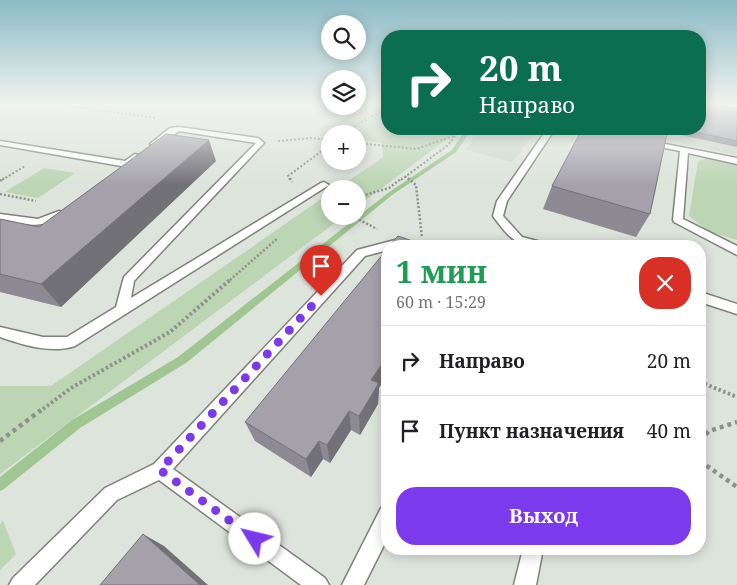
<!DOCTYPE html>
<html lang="ru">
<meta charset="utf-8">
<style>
body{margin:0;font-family:"Noto Serif",serif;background:#f6f6f6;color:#202124;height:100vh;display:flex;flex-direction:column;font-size:19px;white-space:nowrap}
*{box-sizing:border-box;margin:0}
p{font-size:16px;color:#757577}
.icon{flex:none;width:28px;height:28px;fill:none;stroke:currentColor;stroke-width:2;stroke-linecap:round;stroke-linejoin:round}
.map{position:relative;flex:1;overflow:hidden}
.drawer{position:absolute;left:381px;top:240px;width:325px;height:315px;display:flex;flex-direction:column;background:#fff;border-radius:20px;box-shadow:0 2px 12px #0003}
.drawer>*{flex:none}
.banner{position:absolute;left:381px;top:30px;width:325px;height:105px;border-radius:20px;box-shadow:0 2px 12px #0003;background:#0b6e4f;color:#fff;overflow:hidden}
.buttons{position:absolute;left:321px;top:15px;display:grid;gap:10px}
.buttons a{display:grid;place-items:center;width:45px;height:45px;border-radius:50%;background:#fff;box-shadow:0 2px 12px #0003;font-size:25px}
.pin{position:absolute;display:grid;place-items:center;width:42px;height:42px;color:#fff;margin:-51px -21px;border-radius:50% 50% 50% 0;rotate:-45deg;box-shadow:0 0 5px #0007}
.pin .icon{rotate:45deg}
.me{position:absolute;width:55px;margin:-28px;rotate:306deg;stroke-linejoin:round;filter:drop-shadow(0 0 4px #0008)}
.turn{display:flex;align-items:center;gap:18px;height:105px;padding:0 15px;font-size:22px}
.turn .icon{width:65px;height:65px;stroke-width:2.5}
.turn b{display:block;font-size:35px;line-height:42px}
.round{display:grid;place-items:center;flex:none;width:52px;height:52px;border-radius:20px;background:#f6f6f6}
.headline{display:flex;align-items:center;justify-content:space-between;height:85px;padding:0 15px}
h1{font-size:30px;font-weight:700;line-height:38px;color:#1e9e55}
.button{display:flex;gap:10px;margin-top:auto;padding:10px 15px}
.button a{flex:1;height:58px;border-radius:20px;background:#7c3aed;color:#fff;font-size:20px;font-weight:700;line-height:58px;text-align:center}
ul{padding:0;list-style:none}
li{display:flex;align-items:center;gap:15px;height:70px;padding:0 15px;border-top:1px solid #e0e0e0}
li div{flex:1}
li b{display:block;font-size:19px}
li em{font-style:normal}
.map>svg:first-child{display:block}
</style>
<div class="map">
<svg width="737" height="585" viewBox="0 0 737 585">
<rect width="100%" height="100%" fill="#dde4db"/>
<!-- built -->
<g fill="#cedaca">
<polygon points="737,114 737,155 609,129 700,129"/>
<polygon points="477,129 538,129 512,162 467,150"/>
</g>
<!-- green -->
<g fill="#bcd5b3">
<polygon points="365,103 387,103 388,129 460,129 358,206 358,189 337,189 383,157 382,143 358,139 358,134 323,135"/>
<polygon points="709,158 737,165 737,240 710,232 689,216 698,161"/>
<polygon points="44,168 75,173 38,198 5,192"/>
<polygon points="330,193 330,216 344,216 0,474 0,386 51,386"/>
<polygon points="3,521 16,554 0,570 0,524"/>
</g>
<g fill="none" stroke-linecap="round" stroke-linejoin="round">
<!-- stream -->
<polygon fill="#a0c692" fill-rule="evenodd" points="466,129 472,129 456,152 392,195 186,363 80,428 4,489 0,491 0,477 72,420 178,357 388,193 452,150"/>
<!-- service casing -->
<g stroke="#7c827a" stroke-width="3">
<g id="service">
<path d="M179,127L258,138L264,143L134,281L131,298L321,183L324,182L329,185L75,346C50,354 24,345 0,337V327L43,337H67L116,307L124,277L256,143L179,131L157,146L150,144L170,128Z"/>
<path d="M547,129H555L507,201L503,216L522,237L545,243L547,246C517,248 510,239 493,216L497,201Z"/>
<polygon points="645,140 737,158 737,164 688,153 683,219 737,246 737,255 674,222 673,220 680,151 645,144"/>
<polygon points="0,141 125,161 135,154 142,156 127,167 0,145"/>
<path d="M59,211L63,212V216C42,229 23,225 0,220V214L38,219Z"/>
<polygon points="395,240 405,243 407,246 388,246 388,250 365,256 173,469 325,578 329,585 301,585 159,480 117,500 35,585 9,585 13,578 105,488 154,464 357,250"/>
<polygon points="700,292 737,304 737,314 700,302"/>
<polygon points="388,506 388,537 364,585 342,585 381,508"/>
<polygon points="523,549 543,549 536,585 514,585"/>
</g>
</g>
<!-- path-far3 -->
<g stroke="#8d928c" stroke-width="2" stroke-dasharray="2 2" stroke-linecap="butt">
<polyline points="46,103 157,118"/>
<polyline points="345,134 361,122 388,108"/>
<polyline points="278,141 312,138 330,140"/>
<polyline points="358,143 416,149 454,136"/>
<polyline points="405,176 409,180"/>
<polyline points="2,180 25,166"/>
<polyline points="290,180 288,176 330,145"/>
<polyline points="401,180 448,145 461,129"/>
</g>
<!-- path-far2 -->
<g stroke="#8d928c" stroke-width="2.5" stroke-dasharray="2 2" stroke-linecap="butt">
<polyline points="290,178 292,182"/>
<polyline points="408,178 416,185 422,238"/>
<polyline points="0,181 4,178"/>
<polyline points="0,194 36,201"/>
<polyline points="358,197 389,188 402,178"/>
<polyline points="352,216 377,229"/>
<polyline points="230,280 278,238"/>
</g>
<!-- path-far1 -->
<g stroke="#8d928c" stroke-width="4" stroke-dasharray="2.5 2.5" stroke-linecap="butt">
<polyline points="700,382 737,397"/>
<polyline points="39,412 71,388 170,332 231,279"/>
</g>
<!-- path -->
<g stroke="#8d928c" stroke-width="4.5" stroke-dasharray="4 4" stroke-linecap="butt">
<polyline points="700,440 709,431 737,422"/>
<polyline points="0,441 41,410"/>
<polyline points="700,461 737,487"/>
</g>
<!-- service -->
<use href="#service" fill="#fff" fill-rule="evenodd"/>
</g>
<!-- wall -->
<g fill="#8d8a93">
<polygon points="737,109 737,147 667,132 650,214 636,237 543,209 552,186 582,129 700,129"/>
<polygon points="216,161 61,307 0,292 0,219 39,227"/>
<polygon points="379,388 378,404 360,435 351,430 330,463 323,459 311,477 255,441 245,422"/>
</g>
<!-- shaded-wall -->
<g fill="#737178">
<polygon points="209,140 216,161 61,307 41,284"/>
<polygon points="388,355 388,374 379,388 378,404 360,435 359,416 371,380"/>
<polygon points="349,411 351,430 330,463 327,445"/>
<polygon points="319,441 323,459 311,477 306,459"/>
<polygon points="143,534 164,546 208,585 200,585"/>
</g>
<!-- building -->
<g fill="#a4a1ab" stroke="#737178">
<polygon points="700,103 705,103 737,109 737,141 681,129 700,129"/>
<polygon points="582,129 668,129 650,214 552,186"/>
<polygon points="166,134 209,140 41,284 0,274 0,219 39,227"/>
<polygon points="398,236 427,246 389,246"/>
<polygon points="388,248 388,355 371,380 379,383 359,416 349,411 327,445 319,441 306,459 245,422"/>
<polygon points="143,534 200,585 100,585"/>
</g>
<!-- sky -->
<linearGradient id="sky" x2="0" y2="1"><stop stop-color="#8bbbc6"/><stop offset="0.56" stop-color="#f0f3ef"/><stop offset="1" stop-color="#f0f3ef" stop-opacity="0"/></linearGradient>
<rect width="737" height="185" fill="url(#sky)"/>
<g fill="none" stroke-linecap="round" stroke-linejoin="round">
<!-- route -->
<polyline stroke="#7c3aed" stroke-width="9" stroke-dasharray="0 16.2" points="255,539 160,470 321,296"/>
</g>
</svg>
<div class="buttons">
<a><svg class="icon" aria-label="search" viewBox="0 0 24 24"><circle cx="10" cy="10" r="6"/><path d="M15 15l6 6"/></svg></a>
<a><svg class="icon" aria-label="layers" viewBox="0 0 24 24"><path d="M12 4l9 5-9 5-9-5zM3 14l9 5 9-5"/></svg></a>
<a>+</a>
<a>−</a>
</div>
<div class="pin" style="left:321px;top:296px;background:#d93025"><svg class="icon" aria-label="arrive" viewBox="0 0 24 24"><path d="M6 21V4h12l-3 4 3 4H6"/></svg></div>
<svg class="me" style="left:255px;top:539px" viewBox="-20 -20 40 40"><circle r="19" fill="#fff"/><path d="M0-13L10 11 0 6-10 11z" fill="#7c3aed"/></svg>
<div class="banner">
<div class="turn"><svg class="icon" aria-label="right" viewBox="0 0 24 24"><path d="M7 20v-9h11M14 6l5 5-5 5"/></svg><div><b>20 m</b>Направо</div></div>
</div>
<section class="drawer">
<div class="headline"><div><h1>1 мин</h1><p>60 m · 15:29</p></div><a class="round" style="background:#d93025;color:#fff"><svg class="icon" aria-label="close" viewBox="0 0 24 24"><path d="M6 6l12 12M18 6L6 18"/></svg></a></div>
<ul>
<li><svg class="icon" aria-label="right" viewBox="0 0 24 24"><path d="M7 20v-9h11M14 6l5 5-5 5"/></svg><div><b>Направо</b></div><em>20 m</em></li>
<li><svg class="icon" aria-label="arrive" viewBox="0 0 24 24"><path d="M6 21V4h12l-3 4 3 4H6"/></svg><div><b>Пункт назначения</b></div><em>40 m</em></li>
</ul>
<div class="button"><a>Выход</a></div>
</section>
</div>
